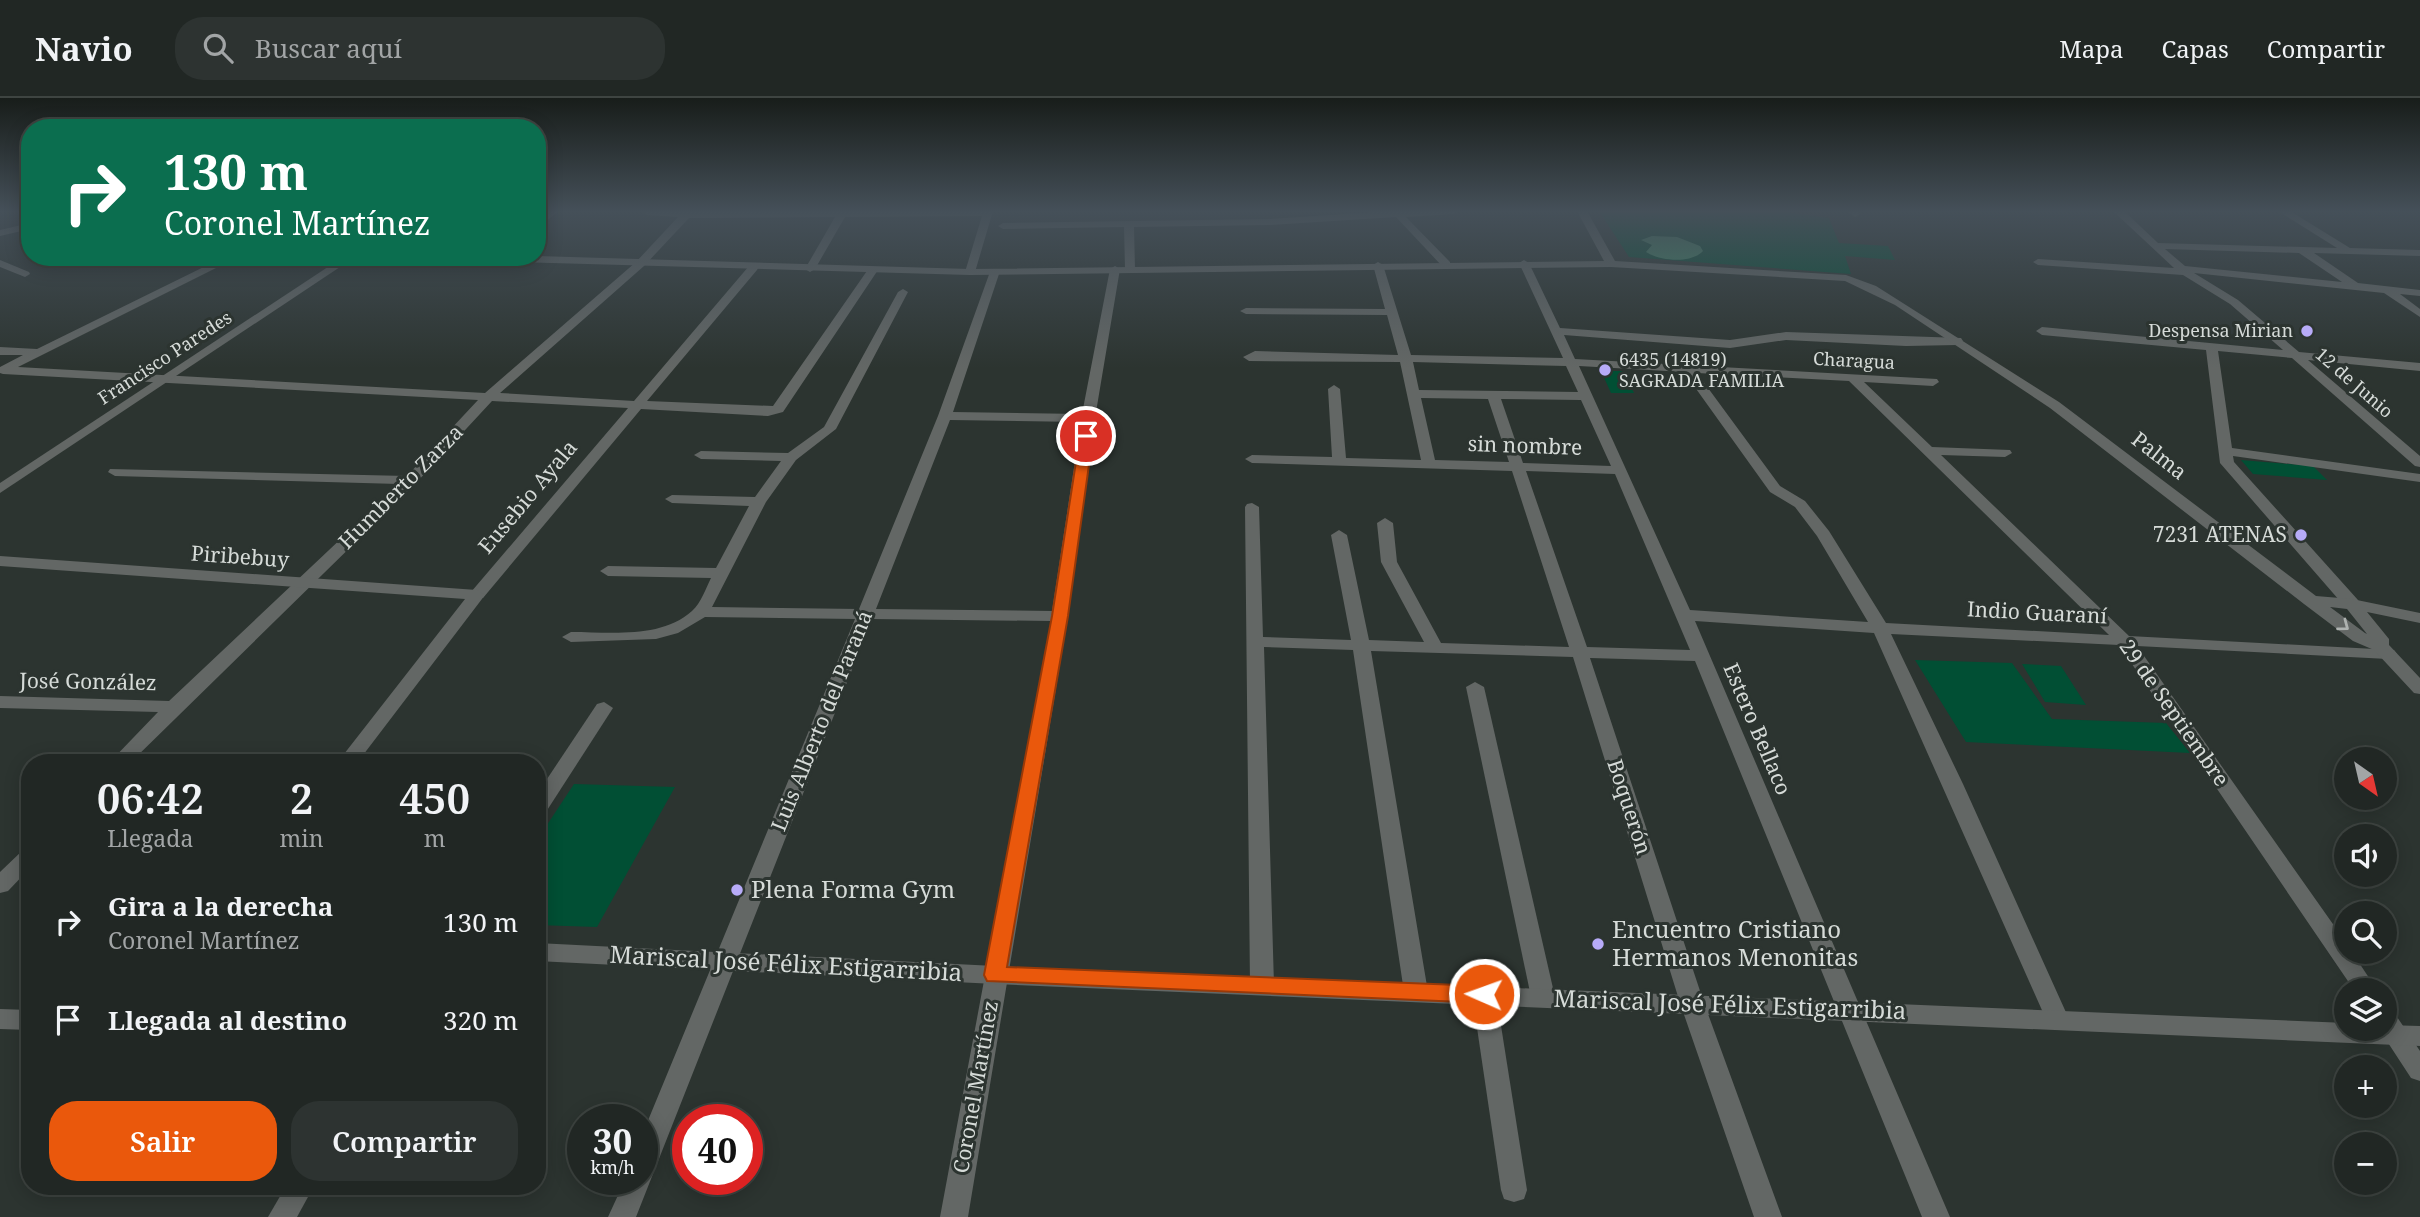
<!DOCTYPE html>
<html lang="es">
<meta charset="utf-8">
<style>
body{margin:0;font-family:"Noto Serif",serif;background:#2d3331;color:#f1f3f6;height:100vh;display:flex;flex-direction:column;font-size:26px;white-space:nowrap}
*{box-sizing:border-box;margin:0}
p{font-size:23px;color:#a2a5a6}
.icon{flex:none;width:38px;height:38px;fill:none;stroke:currentColor;stroke-width:2;stroke-linecap:round;stroke-linejoin:round}
.map{position:relative;flex:1;overflow:hidden}
.side{position:absolute;left:21px;top:656px;width:525px;height:441px;display:flex;flex-direction:column;background:#212724;border-radius:28px;box-shadow:0 4px 18px #0003,0 0 0 2px #3e4441}
.side>*{flex:none}
.banner{position:absolute;left:21px;top:21px;width:525px;height:147px;border-radius:28px;box-shadow:0 4px 18px #0003,0 0 0 2px #3e4441;background:#0b6e4f;color:#fff;overflow:hidden}
.needle{width:46px;rotate:146deg}
.fabs{position:absolute;left:2334px;top:649px;display:grid;gap:14px}
.fabs a{display:grid;place-items:center;width:63px;height:63px;border-radius:50%;background:#212724;box-shadow:0 4px 18px #0003,0 0 0 2px #3e4441;font-size:35px}
.speed{position:absolute;left:567px;top:1006px;display:flex;gap:14px;font-size:35px;font-weight:700;text-align:center}
.speed>*{display:grid;place-content:center;width:91px;height:91px;border-radius:50%;background:#212724;box-shadow:0 4px 18px #0003,0 0 0 2px #3e4441;line-height:1}
.speed small{font-size:18px;font-weight:400}
.speed .limit{border:10px solid #d22;background:#fff;color:#111}
.pin{position:absolute;display:grid;place-items:center;width:60px;height:60px;color:#fff;margin:-30px;border:4px solid #fff;border-radius:50%;box-shadow:0 2px 7px #0007}
.me{position:absolute;width:77px;margin:-38px;rotate:272deg;stroke-linejoin:round;filter:drop-shadow(0 0 5px #0008)}
.turn{display:flex;align-items:center;gap:24px;height:147px;padding:0 28px;font-size:32px}
.turn .icon{width:91px;height:91px;stroke-width:2.5}
.turn b{display:block;font-size:49px;line-height:60px}
.eta{display:flex;justify-content:space-evenly;align-items:center;height:119px;text-align:center}
.eta b{font-size:42px;font-weight:600;line-height:49px}
.cta{display:flex;gap:14px;margin-top:auto;padding:14px 28px}
.cta a{flex:1;height:80px;border-radius:28px;background:#ea580c;color:#fff;font-size:28px;font-weight:600;line-height:80px;text-align:center}
.cta a+a{background:#2d3331;color:#f1f3f6}
ul{padding:0;list-style:none}
li{display:flex;align-items:center;gap:21px;height:98px;padding:0 28px}
li div{flex:1}
li b{display:block;font-size:26px}
li em{font-style:normal}
header{display:flex;align-items:center;gap:42px;box-sizing:border-box;height:98px;padding:0 35px;background:#212724;border-bottom:2px solid #3e4441}
header strong{font-size:33px}
nav{display:flex;gap:38px;margin-inline-start:auto;font-size:24px}
.search{width:490px;height:63px;background:#2d3331;display:flex;align-items:center;gap:18px;box-sizing:border-box;padding:0 24px;border-radius:28px;color:#a2a5a6;font-size:26px}
.map>svg:first-child{display:block}
</style>
<header>
<strong>Navio</strong>
<div class="search"><svg class="icon" aria-label="search" viewBox="0 0 24 24"><circle cx="10" cy="10" r="6"/><path d="M15 15l6 6"/></svg>Buscar aquí</div>
<nav><a>Mapa</a><a>Capas</a><a>Compartir</a></nav>
</header>
<div class="map">
<svg width="2420" height="1119" viewBox="0 0 2420 1119">
<rect width="100%" height="100%" fill="#2c3430"/>
<!-- green -->
<g fill="#014f34">
<polygon points="1599,113 1779,113 1829,120 1839,145 1888,148 1895,162 1845,158 1851,176 1629,159"/>
<polygon points="1601,273 1623,273 1634,295 1611,295"/>
<polygon points="2241,362 2313,368 2327,382 2253,376"/>
<polygon points="1915,562 2012,565 2052,621 2166,625 2190,655 1966,644"/>
<polygon points="2022,566 2061,568 2086,607 2045,604"/>
<polygon points="574,686 675,689 597,829 537,827 537,742"/>
</g>
<!-- water -->
<path fill="#408f6b" d="M1652,138L1677,139L1700,148L1703,153C1691,166 1660,163 1646,154L1652,147L1641,142Z"/>
<g fill="none" stroke-linecap="round" stroke-linejoin="round">
<!-- minor -->
<g fill="#636765" fill-rule="evenodd">
<polygon points="548,113 559,113 537,130 537,122"/>
<polygon points="643,113 993,113 975,174 970,177 965,174 982,118 845,119 815,171 810,174 805,171 835,119 689,120 644,168 500,295 634,303 749,168 753,167 758,170 757,172 647,303 773,308 869,170 877,170 878,172 783,314 768,318 641,311 483,500 471,500 469,497 471,494 628,310 492,303 416,385 130,665 109,665 158,614 0,610 0,598 169,603 399,386 115,378 108,374 110,371 407,378 478,302 3,276 0,275 0,269 23,257 0,257 0,249 37,251 224,159 238,159 18,269 485,295 636,164 678,119 647,117"/>
<polygon points="1390,113 1459,113 1454,116 1406,119 1450,164 1450,168 1442,168 1396,119 1269,127 1134,129 1135,171 1130,174 1125,171 1124,129 1003,131 998,128 1003,125 1269,121"/>
<polygon points="1847,113 1857,113 1860,116 1855,119"/>
<path d="M2113,113H2124L2158,145L2337,150L2278,113H2290L2350,150L2420,152V158L2314,155L2358,185L2420,192V198L2400,196L2420,211V219L2384,195L2194,175L2238,202L2299,254L2420,265V273L2308,262L2420,358V369L2415,368L2292,260L2218,253L2232,350L2420,376V384L2233,358L2234,364L2358,502L2360,506L2358,510H2346L2220,365L2206,252L2042,237L2036,233L2042,229L2283,252L2230,206L2183,177L2038,167L2033,164L2038,161L2174,170ZM2165,151L2299,155L2342,184L2185,168Z"/>
<polygon points="30,125 30,131 0,138 0,132"/>
<polygon points="0,162 29,174 30,176 25,179 0,169"/>
<path d="M1524,162L1529,165L1560,230L1730,242L1786,234L1961,240L1963,243L1957,247L1906,248L1786,242L1730,250L1564,237L1575,261L1937,281L1939,284L1933,288L1864,284L1932,349L2010,352L2012,355L2005,359L1941,357L2129,538L2394,552L2397,556L2394,560L2388,561L2137,548L2347,846V854H2352L2377,892H2354L2119,547L1891,536L1963,686L2069,921L2065,928L2057,931L2049,928L1874,535L1695,523L1950,1119H1922L1695,563L1590,560L1704,905L1782,1119H1754L1680,905L1573,559L1371,553L1428,894L1424,901L1416,903L1408,901L1404,894L1353,552L1264,549L1274,887L1270,893L1262,896L1254,893L1250,887L1245,409L1247,406L1252,405L1259,409L1263,539L1351,542L1331,437L1339,432L1347,437L1369,542L1424,544L1381,464L1377,425L1385,420L1393,425L1397,464L1441,545L1569,549L1512,373L1252,365L1245,361L1252,357L1332,359L1328,291L1334,287L1340,291L1346,360L1421,362L1400,264L1249,263L1243,259L1255,253L1398,257L1387,217L1246,216L1240,213L1246,210L1385,211L1373,167L1378,164L1383,167L1411,257L1563,260L1519,165ZM1413,264L1566,268L1578,294L1419,292ZM1579,268L1684,274L1770,394L1795,409L1817,438L1868,524L1690,512ZM1697,275L1849,283L2109,537L1886,525L1829,433L1805,403L1780,388ZM1421,300L1488,301L1509,364L1435,362ZM1501,301L1581,302L1611,368L1523,365ZM1526,373L1615,376L1690,552L1587,549Z"/>
<path d="M1115,168L1120,171L1095,320L1068,518L968,1119H940L1051,523L872,521L636,1119H608L625,1082H642V1037L855,521L705,519L678,535L656,541L571,544L562,539L571,534C610,534 661,541 692,513C701,505 706,490 711,480L608,478L600,473L608,468L716,470L749,408L672,405L665,401L672,397L755,399L781,363L701,361L694,357L701,353L788,355L824,329L898,194L903,191L908,194L836,331L796,362L766,404L712,509L859,511L938,318L991,171L1000,173L953,314L1082,316L1110,171ZM950,322L1081,324L1052,513L876,511Z"/>
<polygon points="1475,584 1484,589 1555,899 1551,906 1543,908 1535,906 1531,899 1466,589"/>
<polygon points="604,604 613,610 544,717 537,719 537,696 597,606"/>
<polygon points="30,750 30,770 8,793 0,795 0,774 23,752"/>
<polygon points="1484,887 1492,889 1496,896 1527,1092 1524,1101 1514,1104 1504,1101 1501,1092 1472,896 1476,889"/>
<polygon points="2385,910 2393,913 2420,953 2420,983 2411,980 2379,931 2385,931"/>
<polygon points="0,911 30,912 30,932 0,931"/>
<polygon points="286,1088 314,1088 297,1119 268,1119"/>
</g>
<!-- tertiary -->
<g fill="#636765" fill-rule="evenodd">
<path d="M1577,113H1587L1615,163L1846,177L1876,188L2059,304L2316,498L2352,501L2420,515V525L2367,514L2389,541V547L2420,580V596L2414,595L2374,552L2353,543L2304,506L2050,310L1895,207L1845,183L1611,169L970,177L450,162L445,159L537,158L970,171L1604,163ZM2330,509L2347,511L2367,536L2365,535Z"/>
<polygon points="343,159 355,159 0,395 0,385"/>
<polygon points="0,458 477,492 485,497 357,665 337,665 465,501 0,468"/>
<polygon points="537,845 995,868 2347,925 2347,931 2385,931 2385,927 2420,928 2420,948 995,886 537,863"/>
</g>
</g>
<!-- one-way arrows -->
<defs><path id="oneway-chevron" d="M-2-3.5L2.5 0L-2 3.5" fill="none" stroke-width="1.6" stroke-linecap="round" stroke-linejoin="round" transform="scale(1.75)"/></defs>
<use stroke="#aeb2b0" href="#oneway-chevron" transform="translate(2344 528) rotate(37)"/>
<!-- sky -->
<linearGradient id="sky" x2="0" y2="1"><stop stop-color="#181d1a"/><stop offset="0.42" stop-color="#455059"/><stop offset="1" stop-color="#455059" stop-opacity="0"/></linearGradient>
<rect width="2420" height="270" fill="url(#sky)"/>
<!-- route -->
<polygon fill="#ea580c" stroke="#983908" stroke-width="2" points="1086,334 1093,338 1068,518 1007,869 1484,888 1492,890 1495,896 1492,902 1484,905 987,883 984,877 1052,518 1080,338"/>
<!-- markers -->
<g fill="#b7abf8" stroke="#2c3430" stroke-width="2.5">
<circle cx="2307" cy="233" r="7"/>
<circle cx="1605" cy="272" r="7"/>
<circle cx="2301" cy="437" r="7"/>
<circle cx="737" cy="792" r="7"/>
<circle cx="1598" cy="846" r="7"/>
</g>
<g text-anchor="middle" stroke-width="6" stroke-linejoin="round" paint-order="stroke">
<!-- far-poi labels -->
<g font-size="18" fill="#d6dbd8" stroke="#2c3430" text-anchor="end">
<text x="2293" y="239">Despensa Mirian</text>
<text x="1619" y="268" text-anchor="start">6435 (14819)<tspan x="1619" dy="21">SAGRADA FAMILIA</tspan></text>
</g>
<!-- far-street labels -->
<g font-size="18" fill="#d6dbd8" stroke="#2c3430">
<text transform="translate(165 260) rotate(-33)" y="6">Francisco Paredes</text>
<text transform="translate(1854 263) rotate(3)" y="6">Charagua</text>
<text transform="translate(2354 285) rotate(41)" y="6">12 de Junio</text>
</g>
<!-- street labels -->
<g font-size="21" fill="#d6dbd8" stroke="#2c3430">
<text transform="translate(1525 348) rotate(2)" y="7">sin nombre</text>
<text transform="translate(2159 358) rotate(38)" y="7">Palma</text>
<text transform="translate(401 389) rotate(-45)" y="7">Humberto Zarza</text>
<text transform="translate(528 399) rotate(-50)" y="7">Eusebio Ayala</text>
<text transform="translate(240 459) rotate(4)" y="7">Piribebuy</text>
<text transform="translate(2037 515) rotate(3)" y="7">Indio Guaraní</text>
<text transform="translate(88 584) rotate(1)" y="7">José González</text>
<text transform="translate(2174 615) rotate(55)" y="7">29 de Septiembre</text>
<text transform="translate(822 623) rotate(-68)" y="7">Luis Alberto del Paraná</text>
<text transform="translate(1757 631) rotate(67)" y="7">Estero Bellaco</text>
<text transform="translate(1629 709) rotate(72)" y="7">Boquerón</text>
<text transform="translate(976 989) rotate(-80)" y="7">Coronel Martínez</text>
</g>
<!-- poi labels -->
<g font-size="21" fill="#d6dbd8" stroke="#2c3430" text-anchor="end">
<text x="2287" y="444">7231 ATENAS</text>
</g>
<!-- near-poi labels -->
<g font-size="24" fill="#d6dbd8" stroke="#2c3430" text-anchor="start">
<text x="751" y="800">Plena Forma Gym</text>
<text x="1612" y="840">Encuentro Cristiano<tspan x="1612" dy="28">Hermanos Menonitas</tspan></text>
</g>
<!-- near-street labels -->
<g font-size="24" fill="#d6dbd8" stroke="#2c3430">
<text transform="translate(786 866) rotate(3)" y="8">Mariscal José Félix Estigarribia</text>
<text transform="translate(1730 907) rotate(2)" y="8">Mariscal José Félix Estigarribia</text>
</g>
</g>
</svg>
<div class="fabs">
<a><svg class="needle" viewBox="-14 -14 28 28"><path d="M0-13l5 13h-10z" fill="#e53935"/><path d="M0 13l5-13h-10z" fill="#a2a5a6"/></svg></a>
<a><svg class="icon" aria-label="sound" viewBox="0 0 24 24"><path d="M4 9h4l5-4v14l-5-4H4zM17 9q2 3 0 6"/></svg></a>
<a><svg class="icon" aria-label="search" viewBox="0 0 24 24"><circle cx="10" cy="10" r="6"/><path d="M15 15l6 6"/></svg></a>
<a><svg class="icon" aria-label="layers" viewBox="0 0 24 24"><path d="M12 4l9 5-9 5-9-5zM3 14l9 5 9-5"/></svg></a>
<a>+</a>
<a>−</a>
</div>
<div class="speed"><div>30<small>km/h</small></div><div class="limit">40</div></div>
<div class="pin" style="left:1086px;top:338px;background:#d93025"><svg class="icon" aria-label="arrive" viewBox="0 0 24 24"><path d="M6 21V4h12l-3 4 3 4H6"/></svg></div>
<svg class="me" style="left:1484px;top:896px" viewBox="-20 -20 40 40"><circle r="17" fill="#ea580c" stroke="#fff" stroke-width="3"/><path d="M0-11L8 9 0 5-8 9z" fill="#fff"/></svg>
<div class="banner">
<div class="turn"><svg class="icon" aria-label="right" viewBox="0 0 24 24"><path d="M7 20v-9h11M14 6l5 5-5 5"/></svg><div><b>130 m</b>Coronel Martínez</div></div>
</div>
<section class="side">
<div class="eta">
<div><b>06:42</b><p>Llegada</p></div>
<div><b>2</b><p>min</p></div>
<div><b>450</b><p>m</p></div>
</div>
<ul>
<li><svg class="icon" aria-label="right" viewBox="0 0 24 24"><path d="M7 20v-9h11M14 6l5 5-5 5"/></svg><div><b>Gira a la derecha</b><p>Coronel Martínez</p></div><em>130 m</em></li>
<li><svg class="icon" aria-label="arrive" viewBox="0 0 24 24"><path d="M6 21V4h12l-3 4 3 4H6"/></svg><div><b>Llegada al destino</b></div><em>320 m</em></li>
</ul>
<div class="cta"><a>Salir</a><a>Compartir</a></div>
</section>
</div>
